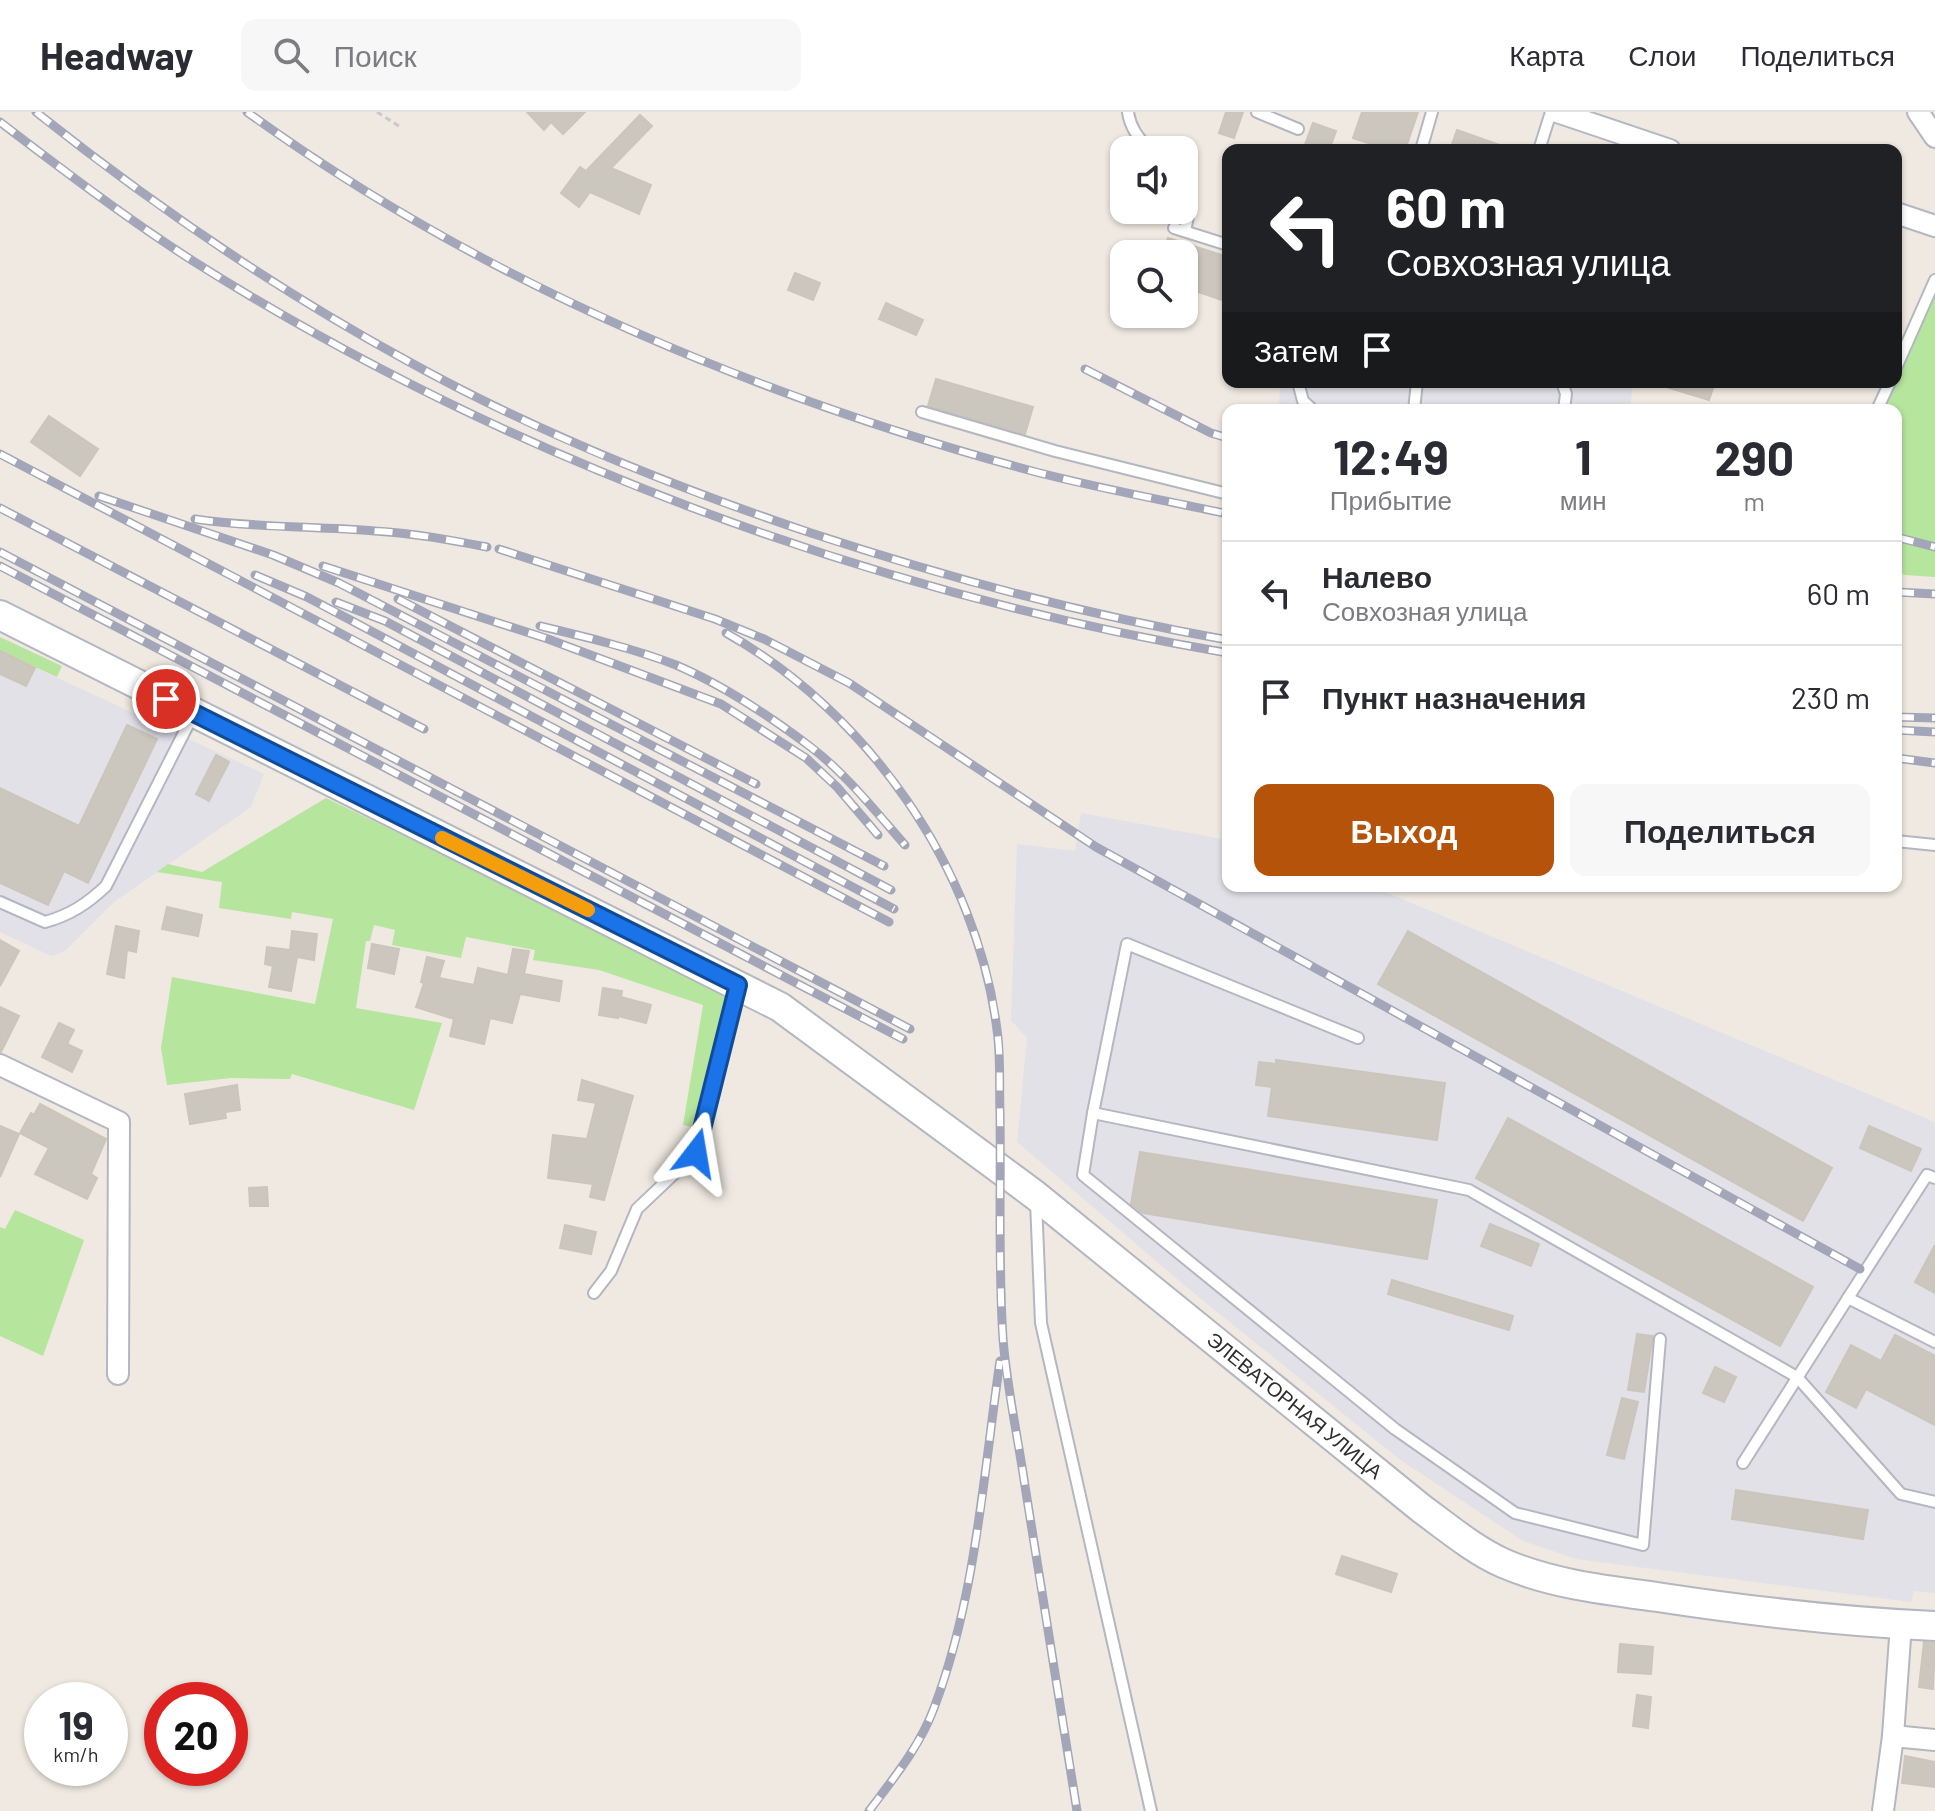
<!DOCTYPE html>
<html lang="ru">
<meta charset="utf-8">
<style>
body{margin:0;font-family:Barlow,sans-serif;background:#f7f7f7;color:#2b2b33;height:100vh;display:flex;flex-direction:column;font-size:30px;white-space:nowrap}
*{box-sizing:border-box;margin:0}
p{font-size:26px;color:#7c7c81}
.icon{flex:none;width:44px;height:44px;fill:none;stroke:currentColor;stroke-width:2;stroke-linecap:round;stroke-linejoin:round}
.map{position:relative;flex:1;overflow:hidden}
.details{position:absolute;left:1222px;top:292px;width:680px;height:488px;display:flex;flex-direction:column;background:#fff;border-radius:16px;box-shadow:0 2px 6px #0004}
.details>*{flex:none}
.banner{position:absolute;left:1222px;top:32px;width:680px;height:244px;border-radius:16px;box-shadow:0 2px 6px #0004;background:#202124;color:#fff;overflow:hidden}
.fabs{position:absolute;left:1110px;top:24px;display:grid;gap:16px}
.fabs a{display:grid;place-items:center;width:88px;height:88px;border-radius:16px;background:#fff;box-shadow:0 2px 6px #0004;font-size:40px}
.speed{position:absolute;left:24px;top:1570px;display:flex;gap:16px;font-size:40px;font-weight:700;text-align:center}
.speed>*{display:grid;place-content:center;width:104px;height:104px;border-radius:50%;background:#fff;box-shadow:0 2px 6px #0004;line-height:1}
.speed small{font-size:20px;font-weight:400}
.speed .limit{border:12px solid #d22;background:#fff;color:#111}
.pin{position:absolute;display:grid;place-items:center;width:68px;height:68px;color:#fff;margin:-34px;border:4px solid #fff;border-radius:50%;box-shadow:0 2px 8px #0007}
.me{position:absolute;width:88px;margin:-44px;rotate:14deg;stroke-linejoin:round;filter:drop-shadow(0 0 6px #0008)}
.turn{display:flex;align-items:center;gap:28px;height:168px;padding:0 32px;font-size:36px}
.turn .icon{width:104px;height:104px;stroke-width:2.5}
.turn b{display:block;font-size:56px;line-height:68px}
.then{display:flex;align-items:center;height:76px;padding:0 32px;background:#0003;gap:16px;font-size:30px}
.eta{display:flex;justify-content:space-evenly;align-items:center;height:136px;text-align:center}
.eta b{font-size:48px;font-weight:700;line-height:56px}
.primary-button{display:flex;gap:16px;margin-top:auto;padding:16px 32px}
.primary-button a{flex:1;height:92px;border-radius:16px;background:#b45309;color:#fff;font-size:32px;font-weight:700;line-height:92px;text-align:center}
.primary-button a+a{background:#f7f7f7;color:#2b2b33}
ul{padding:0;list-style:none}
li{display:flex;align-items:center;gap:24px;height:104px;padding:0 32px;border-top:2px solid #e1e1e2}
li div{flex:1}
li b{display:block;font-size:30px}
li em{font-style:normal}
header{display:flex;align-items:center;gap:48px;box-sizing:border-box;height:112px;padding:0 40px;background:#fff;border-bottom:2px solid #e1e1e2}
header strong{font-size:38px}
nav{display:flex;gap:44px;margin-inline-start:auto;font-size:28px}
.search{width:560px;height:72px;background:#f7f7f7;display:flex;align-items:center;gap:20px;box-sizing:border-box;padding:0 28px;border-radius:16px;color:#7c7c81;font-size:30px}
.map>svg:first-child{display:block}
</style>
<header>
<strong>Headway</strong>
<div class="search"><svg class="icon" aria-label="search" viewBox="0 0 24 24"><circle cx="10" cy="10" r="6"/><path d="M15 15l6 6"/></svg>Поиск</div>
<nav><a>Карта</a><a>Слои</a><a>Поделиться</a></nav>
</header>
<div class="map">
<svg width="1935" height="1699" viewBox="0 0 1935 1699">
<rect width="100%" height="100%" fill="#efe9e1"/>
<!-- industrial -->
<g fill="#e3e1e8">
<polygon points="1280,270 1633,270 1630,298 1279,298"/>
<polygon points="0,539 264,662 251,695 114,790 65,839 51,844 0,820"/>
<polygon points="1081,701 1228,728 1228,774 1371,774 1935,1010 1935,1481 1914,1479 1911,1490 1576,1447 1523,1429 1399,1347 1184,1173 1017,1030 1027,926 1011,908 1017,732 1075,739"/>
</g>
<!-- green -->
<g fill="#b6e59e">
<polygon points="1935,184 1935,465 1905,463 1896,458 1896,298 1884,298"/>
<polygon points="0,525 62,554 57,565 0,539"/>
<polygon points="326,686 727,880 692,1015 683,1013 703,893 599,858 533,848 535,838 466,825 461,846 392,833 395,818 374,813 370,829 366,829 356,896 442,911 414,998 292,962 290,967 231,966 167,973 161,936 172,865 315,892 333,807 292,800 291,807 219,796 222,770 157,760 168,752 202,760"/>
<polygon points="15,1098 84,1128 43,1244 0,1224 0,1115 5,1117"/>
</g>
<!-- building -->
<g fill="#cbc7bf" stroke="#cbc5ba" stroke-width="2">
<polygon points="527,0 585,0 563,22 551,10 544,18"/>
<polygon points="1226,0 1243,0 1234,26 1219,21"/>
<polygon points="1362,0 1418,0 1405,38 1390,38 1353,26"/>
<polygon points="640,3 652,14 611,56 651,73 639,102 590,80 579,95 561,81 580,55 586,59"/>
<polygon points="1313,11 1336,19 1329,38 1303,38"/>
<polygon points="1457,18 1508,36 1508,38 1450,38"/>
<polygon points="1168,126 1228,145 1228,190 1184,175 1184,142 1163,142"/>
<polygon points="795,161 820,171 813,188 788,178"/>
<polygon points="886,191 923,208 916,223 879,207"/>
<polygon points="936,267 1033,295 1025,322 928,294"/>
<polygon points="1663,270 1715,270 1709,288 1663,274"/>
<polygon points="49,304 98,337 80,364 31,330"/>
<polygon points="0,539 35,556 26,574 0,562"/>
<polygon points="127,613 157,627 88,771 64,759 48,793 0,771 0,676 79,714"/>
<polygon points="216,643 229,650 209,689 196,682"/>
<polygon points="167,795 202,803 198,824 162,817"/>
<polygon points="116,814 139,819 136,840 127,838 124,866 107,862"/>
<polygon points="292,819 317,822 314,848 297,845 291,879 269,875 273,854 265,852 267,835 290,838"/>
<polygon points="1408,819 1832,1056 1803,1109 1378,872"/>
<polygon points="0,828 19,839 0,874"/>
<polygon points="372,832 399,837 394,862 368,856"/>
<polygon points="513,837 529,839 524,862 562,869 559,889 520,882 512,911 490,906 484,932 450,924 454,907 416,895 424,871 421,870 427,845 444,849 439,866 474,873 478,856 508,863"/>
<polygon points="603,876 622,879 621,885 651,893 646,911 618,904 618,906 599,903"/>
<polygon points="0,895 19,904 1,940 0,940"/>
<polygon points="59,911 74,918 67,932 82,939 72,960 42,945"/>
<polygon points="1276,948 1445,971 1437,1028 1268,1004 1272,975 1256,973 1259,950 1276,952"/>
<polygon points="582,968 633,984 604,1088 590,1085 593,1072 548,1066 553,1023 587,1027 596,991 578,988"/>
<polygon points="237,973 240,998 225,1000 226,1006 190,1012 185,982"/>
<polygon points="40,992 106,1027 91,1062 97,1066 87,1087 35,1062 49,1036 20,1021 31,1001 34,1003"/>
<polygon points="1508,1006 1813,1175 1780,1234 1476,1066"/>
<polygon points="0,1014 19,1022 0,1065"/>
<polygon points="1869,1014 1921,1037 1911,1059 1860,1036"/>
<polygon points="1140,1040 1437,1088 1427,1147 1143,1101 1131,1092"/>
<polygon points="267,1075 268,1094 250,1094 249,1076"/>
<polygon points="1490,1112 1539,1132 1531,1154 1481,1134"/>
<polygon points="565,1113 596,1120 591,1142 560,1136"/>
<polygon points="1935,1133 1935,1181 1915,1170"/>
<polygon points="1392,1168 1513,1204 1509,1218 1388,1182"/>
<polygon points="1637,1222 1653,1224 1644,1280 1628,1278"/>
<polygon points="1895,1223 1935,1244 1935,1313 1866,1277 1856,1296 1826,1280 1851,1233 1881,1249"/>
<polygon points="1715,1255 1736,1265 1724,1290 1703,1281"/>
<polygon points="1622,1286 1638,1290 1624,1347 1607,1343"/>
<polygon points="1736,1378 1868,1398 1863,1427 1732,1407"/>
<polygon points="1342,1444 1397,1462 1391,1480 1336,1462"/>
<polygon points="1924,1530 1935,1531 1933,1577 1919,1575"/>
<polygon points="1620,1532 1653,1535 1651,1562 1618,1560"/>
<polygon points="1637,1583 1651,1585 1648,1616 1633,1614"/>
<polygon points="1905,1644 1935,1650 1935,1675 1902,1671"/>
</g>
<g fill="none" stroke-linecap="round" stroke-linejoin="round">
<!-- lane casing -->
<g stroke="#b4b7c1" stroke-width="14">
<g id="lane">
<path d="M1128,0C1130,16 1139,26 1149,38"/>
<polyline points="1257,0 1298,17"/>
<polyline points="1421,38 1432,0"/>
<polyline points="1539,38 1551,0"/>
<polyline points="1184,76 1191,90 1185,119"/>
<polyline points="1174,116 1228,133"/>
<polyline points="1896,256 1935,168"/>
<polyline points="1298,270 1303,289 1313,298"/>
<polyline points="1562,270 1566,282 1564,298"/>
<polyline points="1414,298 1417,270"/>
<polyline points="1877,298 1890,270"/>
<polyline points="922,300 1055,339 1228,382"/>
<polyline points="1896,729 1935,733"/>
<path d="M0,790L45,810C70,803 87,792 106,774L193,603"/>
<polyline points="1093,1001 1127,832 1358,926"/>
<polyline points="1935,1066 1927,1063 1848,1186 1935,1230"/>
<polyline points="1036,1089 1041,1211 1151,1699"/>
<polyline points="594,1181 611,1159 637,1097 696,1041 738,876"/>
<polyline points="1660,1227 1643,1433 1515,1401 1395,1317 1083,1063 1093,1001 1469,1078 1797,1265 1901,1382 1935,1390"/>
<polyline points="1743,1351 1848,1186"/>
</g>
</g>
<!-- street casing -->
<g stroke="#b4b7c1" stroke-width="24">
<g id="street">
<polyline points="1557,0 1670,38"/>
<polyline points="1918,0 1935,25"/>
<polyline points="1896,101 1935,114"/>
<polyline points="0,953 119,1010 118,1262"/>
<polyline points="1893,1624 1935,1628"/>
<polyline points="1883,1699 1893,1624 1901,1512"/>
</g>
</g>
<!-- secondary casing -->
<g stroke="#b4b7c1" stroke-width="32">
<g id="secondary">
<path id="s1" d="M0,503L780,895L1035,1083L1422,1397C1448,1416 1474,1438 1503,1451C1551,1472 1605,1478 1657,1485C1749,1499 1842,1510 1935,1514"/>
</g>
</g>
<!-- path -->
<polyline stroke="#c9c9c9" stroke-width="3" stroke-dasharray="6 4" stroke-linecap="butt" points="377,0 402,16"/>
<!-- lane -->
<use href="#lane" stroke="#fff" stroke-width="10"/>
<!-- street -->
<use href="#street" stroke="#fff" stroke-width="20"/>
<!-- secondary -->
<use href="#secondary" stroke="#fff" stroke-width="28"/>
<!-- rail casing -->
<g stroke="#a3a6b8" stroke-width="9">
<g id="rail">
<path d="M36,0C152,92 274,176 404,247C533,319 671,374 811,421C948,466 1086,503 1228,528"/>
<path d="M247,0C481,169 755,284 1032,359C1097,376 1163,388 1228,402"/>
<path d="M0,10C63,58 126,106 193,149C504,345 865,479 1228,541"/>
<polyline points="1085,257 1211,321 1228,326"/>
<polyline points="0,342 889,810"/>
<polyline points="99,384 273,443 339,471 884,754"/>
<polyline points="0,396 424,617"/>
<path d="M195,407C255,416 315,414 375,419C413,421 450,428 487,435"/>
<polyline points="1896,425 1935,435"/>
<polyline points="499,437 715,507 764,527 849,571 1096,735 1860,1157"/>
<polyline points="0,440 910,917"/>
<polyline points="0,454 903,927"/>
<polyline points="323,454 548,527 721,592 806,646 837,675 878,723"/>
<polyline points="255,463 307,485 894,797"/>
<polyline points="1896,480 1935,482"/>
<polyline points="398,487 756,672"/>
<polyline points="336,490 385,509 891,778"/>
<path d="M540,514C586,525 632,536 676,553C723,573 771,605 812,636C847,663 876,700 905,733"/>
<path d="M726,521C867,600 977,756 997,918C1001,945 999,974 1000,1001C1001,1076 998,1152 1003,1227C1007,1276 1018,1326 1025,1374C1042,1482 1060,1591 1077,1699"/>
<polyline points="1896,605 1935,606"/>
<polyline points="1896,618 1935,620"/>
<polyline points="1896,646 1935,651"/>
<path d="M869,1699C893,1667 920,1634 934,1596C976,1485 983,1365 1000,1249"/>
</g>
</g>
<!-- rail -->
<use href="#rail" stroke="#fff" stroke-width="6" stroke-dasharray="18" stroke-linecap="butt"/>
</g>
<g fill="none" stroke-linecap="round" stroke-linejoin="round">
<!-- route casing -->
<g stroke="#114b97" stroke-width="20">
<polyline id="route" points="166,587 738,873 696,1041"/>
</g>
<!-- route -->
<use href="#route" stroke="#1a73e8" stroke-width="14"/>
<!-- slow -->
<polyline stroke="#f59e0b" stroke-width="14" points="442,726 588,798"/>
</g>
<g text-anchor="middle" stroke-width="7" stroke-linejoin="round" paint-order="stroke">
<!-- street labels -->
<g font-size="20" fill="#2e2e2e" stroke="#fff">
<text dy="7" stroke="none"><textPath href="#s1" startOffset="1524">ЭЛЕВАТОРНАЯ УЛИЦА</textPath></text>
</g>
</g>
</svg>
<div class="fabs">
<a><svg class="icon" aria-label="sound" viewBox="0 0 24 24"><path d="M4 9h4l5-4v14l-5-4H4zM17 9q2 3 0 6"/></svg></a>
<a><svg class="icon" aria-label="search" viewBox="0 0 24 24"><circle cx="10" cy="10" r="6"/><path d="M15 15l6 6"/></svg></a>
</div>
<div class="speed"><div>19<small>km/h</small></div><div class="limit">20</div></div>
<div class="pin" style="left:166px;top:587px;background:#d93025"><svg class="icon" aria-label="arrive" viewBox="0 0 24 24"><path d="M6 21V4h12l-3 4 3 4H6"/></svg></div>
<svg class="me" style="left:696px;top:1041px" viewBox="-20 -20 40 40"><path d="M0-17L14 15 0 8-14 15z" fill="#1a73e8" stroke="#fff" stroke-width="4"/></svg>
<div class="banner">
<div class="turn"><svg class="icon" aria-label="left" viewBox="0 0 24 24"><path d="M17 20v-9H6M10 6l-5 5 5 5"/></svg><div><b>60 m</b>Совхозная улица</div></div>
<div class="then">Затем<svg class="icon" aria-label="arrive" viewBox="0 0 24 24"><path d="M6 21V4h12l-3 4 3 4H6"/></svg></div>
</div>
<section class="details">
<div class="eta">
<div><b>12:49</b><p>Прибытие</p></div>
<div><b>1</b><p>мин</p></div>
<div><b>290</b><p>m</p></div>
</div>
<ul>
<li><svg class="icon" aria-label="left" viewBox="0 0 24 24"><path d="M17 20v-9H6M10 6l-5 5 5 5"/></svg><div><b>Налево</b><p>Совхозная улица</p></div><em>60 m</em></li>
<li><svg class="icon" aria-label="arrive" viewBox="0 0 24 24"><path d="M6 21V4h12l-3 4 3 4H6"/></svg><div><b>Пункт назначения</b></div><em>230 m</em></li>
</ul>
<div class="primary-button"><a>Выход</a><a>Поделиться</a></div>
</section>
</div>
